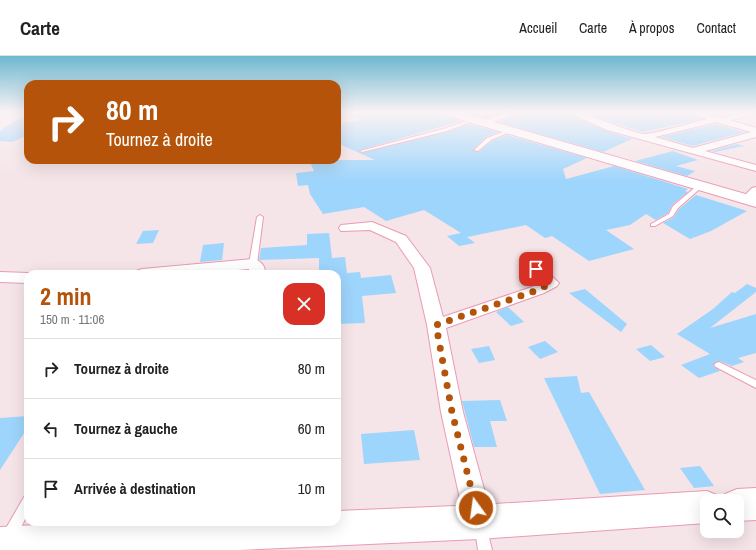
<!DOCTYPE html>
<html lang="fr">
<meta charset="utf-8">
<style>
body{margin:0;font-family:"Archivo Narrow",sans-serif;background:#f2f2f2;color:#222;height:100vh;display:flex;flex-direction:column;font-size:15px;white-space:nowrap}
*{box-sizing:border-box;margin:0}
p{font-size:13px;color:#767676}
.icon{flex:none;width:22px;height:22px;fill:none;stroke:currentColor;stroke-width:2;stroke-linecap:round;stroke-linejoin:round}
.map{position:relative;flex:1;overflow:hidden}
.sheet{position:absolute;left:24px;top:214px;width:317px;height:256px;display:flex;flex-direction:column;background:#fff;border-radius:12px;box-shadow:0 4px 16px #0002}
.sheet>*{flex:none}
.banner{position:absolute;left:24px;top:24px;width:317px;height:84px;border-radius:12px;box-shadow:0 4px 16px #0002;background:#b45309;color:#fff;overflow:hidden}
.tools{position:absolute;left:700px;top:438px;display:grid;gap:8px}
.tools a{display:grid;place-items:center;width:44px;height:44px;border-radius:8px;background:#fff;box-shadow:0 4px 16px #0002;font-size:20px}
.pin{position:absolute;display:grid;place-items:center;width:34px;height:34px;color:#fff;margin:-17px;border-radius:8px;box-shadow:0 2px 6px #0006}
.me{position:absolute;width:44px;margin:-22px;rotate:346deg;stroke-linejoin:round;filter:drop-shadow(0 0 3px #0008)}
.turn{display:flex;align-items:center;gap:14px;height:84px;padding:0 16px;font-size:18px}
.turn .icon{width:52px;height:52px;stroke-width:2.5}
.turn b{display:block;font-size:28px;line-height:34px}
.round{display:grid;place-items:center;flex:none;width:42px;height:42px;border-radius:12px;background:#f2f2f2}
.head{display:flex;align-items:center;justify-content:space-between;height:68px;padding:0 16px}
h1{font-size:24px;font-weight:800;line-height:30px;color:#b45309}
ul{padding:0;list-style:none}
li{display:flex;align-items:center;gap:12px;height:60px;padding:0 16px;border-top:1px solid #e0e0e0}
li div{flex:1}
li b{display:block;font-size:15px}
li em{font-style:normal}
header{display:flex;align-items:center;gap:24px;box-sizing:border-box;height:56px;padding:0 20px;background:#fff;border-bottom:1px solid #e0e0e0}
header strong{font-size:19px}
nav{display:flex;gap:22px;margin-inline-start:auto;font-size:14px}
.map>svg:first-child{display:block}
</style>
<header>
<strong>Carte</strong>
<nav><a>Accueil</a><a>Carte</a><a>À propos</a><a>Contact</a></nav>
</header>
<div class="map">
<svg width="756" height="494" viewBox="0 0 756 494">
<rect width="100%" height="100%" fill="#f5e4e8"/>
<!-- building -->
<g fill="#9ed5fc">
<polygon points="348,56 440,56 442,59 461,65 360,94 359,95 361,97 447,76 470,68 498,76 486,81 473,93 474,95 479,96 492,85 507,79 587,102 563,113 566,123 614,110 688,133 685,135 688,136 672,149 668,157 656,164 646,158 630,169 606,174 634,193 589,205 552,180 545,182 526,169 467,181 475,187 459,190 447,180 461,177 424,154 386,165 364,151 323,158 310,138 308,129 298,130 296,117 314,115 309,104 375,104 337,87 337,68 362,64 347,59"/>
<polygon points="466,56 502,56 486,62"/>
<polygon points="524,56 627,56 627,59 649,56 687,56 702,63 643,76 589,59 576,57 575,61 606,75 632,83 603,96 498,66"/>
<polygon points="28,58 28,79 12,86 0,85 0,76 5,71"/>
<polygon points="716,68 744,76 693,90 661,81"/>
<polygon points="737,88 744,90 715,96 711,95"/>
<polygon points="673,95 698,104 676,110 695,115 687,120 635,105"/>
<polygon points="696,139 728,149 747,155 711,175 690,183 663,167 674,161 679,153"/>
<polygon points="159,174 153,187 136,188 143,175"/>
<polygon points="329,177 332,202 345,201 347,217 360,216 361,222 391,219 396,237 362,240 365,267 337,268 337,218 319,218 319,202 259,204 261,192 307,189 307,178"/>
<polygon points="224,187 222,204 200,206 203,189"/>
<polygon points="747,228 756,232 756,236 710,272 756,258 756,297 738,302 744,306 732,310 720,305 716,306 713,310 720,315 699,322 681,309 710,298 677,278 713,253 732,236 735,237"/>
<polygon points="585,233 627,268 621,276 569,237"/>
<polygon points="508,251 524,266 511,270 496,256"/>
<polygon points="545,285 558,296 540,303 528,291"/>
<polygon points="651,289 665,301 650,305 636,293"/>
<polygon points="489,290 495,304 479,307 471,293"/>
<polygon points="577,320 581,337 589,336 645,434 600,438 544,322"/>
<polygon points="500,344 507,365 490,365 497,391 474,391 462,345"/>
<polygon points="28,360 28,371 0,414 0,362"/>
<polygon points="414,374 420,404 364,408 361,378"/>
<polygon points="700,410 714,430 694,432 680,412"/>
</g>
<g fill="none" stroke-linecap="round" stroke-linejoin="round">
<!-- lane casing -->
<g stroke="#ea9bb4" stroke-width="2">
<g id="lane">
<polygon points="473,63 476,64 447,75 362,96 360,95 443,73"/>
<polygon points="508,74 512,75 491,84 478,95 474,94 487,82"/>
<polygon points="698,129 703,130 678,152 673,160 655,170 651,170 651,168 669,158 673,150"/>
<polygon points="260,159 263,161 257,208 253,210 249,208 257,161"/>
<polygon points="719,306 756,324 756,332 716,311 714,309 716,307"/>
<polygon points="28,439 28,457 15,484 10,485 5,484 3,479 5,474 24,441"/>
<polygon points="481,467 486,469 492,494 478,494 475,473 476,469"/>
</g>
</g>
<!-- street casing -->
<g stroke="#ea9bb4" stroke-width="2">
<g id="street">
<polygon points="508,56 523,56 486,68 482,65"/>
<path d="M688,56H702L721,62L744,56H756V58L730,64L756,72V81L705,95L756,109V115L607,74L576,60L577,58C585,56 629,76 643,78C652,79 694,66 707,63ZM716,66L751,76L693,92L655,81Z"/>
<polygon points="756,131 756,141 750,144 746,143 744,140 752,132"/>
<polygon points="372,166 406,180 430,212 443,261 532,231 541,226 528,213 531,210 541,210 559,227 557,230 544,237 446,272 463,356 493,466 489,475 479,479 469,475 465,466 441,356 427,269 414,212 396,186 370,174 341,175 339,172 341,169"/>
<path d="M253,203C262,206 265,209 265,218H249V213L193,218H134L136,215L142,213Z"/>
<polygon points="0,216 28,217 31,218 28,218 28,227 0,226"/>
</g>
</g>
<!-- secondary casing -->
<g stroke="#ea9bb4" stroke-width="2">
<g id="secondary">
<polygon points="441,56 459,56 756,141 756,151 442,58"/>
<polygon points="756,432 756,464 737,465 737,445 722,445 725,438 737,433"/>
<polygon points="707,435 719,440 721,445 707,445 707,467 479,483 239,494 0,494 0,471 91,466 337,466 337,455 479,449"/>
</g>
</g>
<!-- lane -->
<use href="#lane" fill="#fff" fill-rule="evenodd"/>
<!-- street -->
<use href="#street" fill="#fff" fill-rule="evenodd"/>
<!-- secondary -->
<use href="#secondary" fill="#fff" fill-rule="evenodd"/>
</g>
<!-- sky -->
<linearGradient id="sky" x2="0" y2="1"><stop stop-color="#6db8cf"/><stop offset="0.45" stop-color="#faf3f5"/><stop offset="1" stop-color="#faf3f5" stop-opacity="0"/></linearGradient>
<rect width="756" height="125" fill="url(#sky)"/>
<g fill="none" stroke-linecap="round" stroke-linejoin="round">
<!-- route -->
<polyline stroke="#b45309" stroke-width="7" stroke-dasharray="0 12.6" points="476,452 452,356 436,269 538,234 551,227 536,213"/>
</g>
</svg>
<div class="tools">
<a><svg class="icon" aria-label="search" viewBox="0 0 24 24"><circle cx="10" cy="10" r="6"/><path d="M15 15l6 6"/></svg></a>
</div>
<div class="pin" style="left:536px;top:213px;background:#d93025"><svg class="icon" aria-label="arrive" viewBox="0 0 24 24"><path d="M6 21V4h12l-3 4 3 4H6"/></svg></div>
<svg class="me" style="left:476px;top:452px" viewBox="-20 -20 40 40"><circle r="17" fill="#b45309" stroke="#fff" stroke-width="3"/><path d="M0-11L8 9 0 5-8 9z" fill="#fff"/></svg>
<div class="banner">
<div class="turn"><svg class="icon" aria-label="right" viewBox="0 0 24 24"><path d="M7 20v-9h11M14 6l5 5-5 5"/></svg><div><b>80 m</b>Tournez à droite</div></div>
</div>
<section class="sheet">
<div class="head"><div><h1>2 min</h1><p>150 m · 11:06</p></div><a class="round" style="background:#d93025;color:#fff"><svg class="icon" aria-label="close" viewBox="0 0 24 24"><path d="M6 6l12 12M18 6L6 18"/></svg></a></div>
<ul>
<li><svg class="icon" aria-label="right" viewBox="0 0 24 24"><path d="M7 20v-9h11M14 6l5 5-5 5"/></svg><div><b>Tournez à droite</b></div><em>80 m</em></li>
<li><svg class="icon" aria-label="left" viewBox="0 0 24 24"><path d="M17 20v-9H6M10 6l-5 5 5 5"/></svg><div><b>Tournez à gauche</b></div><em>60 m</em></li>
<li><svg class="icon" aria-label="arrive" viewBox="0 0 24 24"><path d="M6 21V4h12l-3 4 3 4H6"/></svg><div><b>Arrivée à destination</b></div><em>10 m</em></li>
</ul>
</section>
</div>
